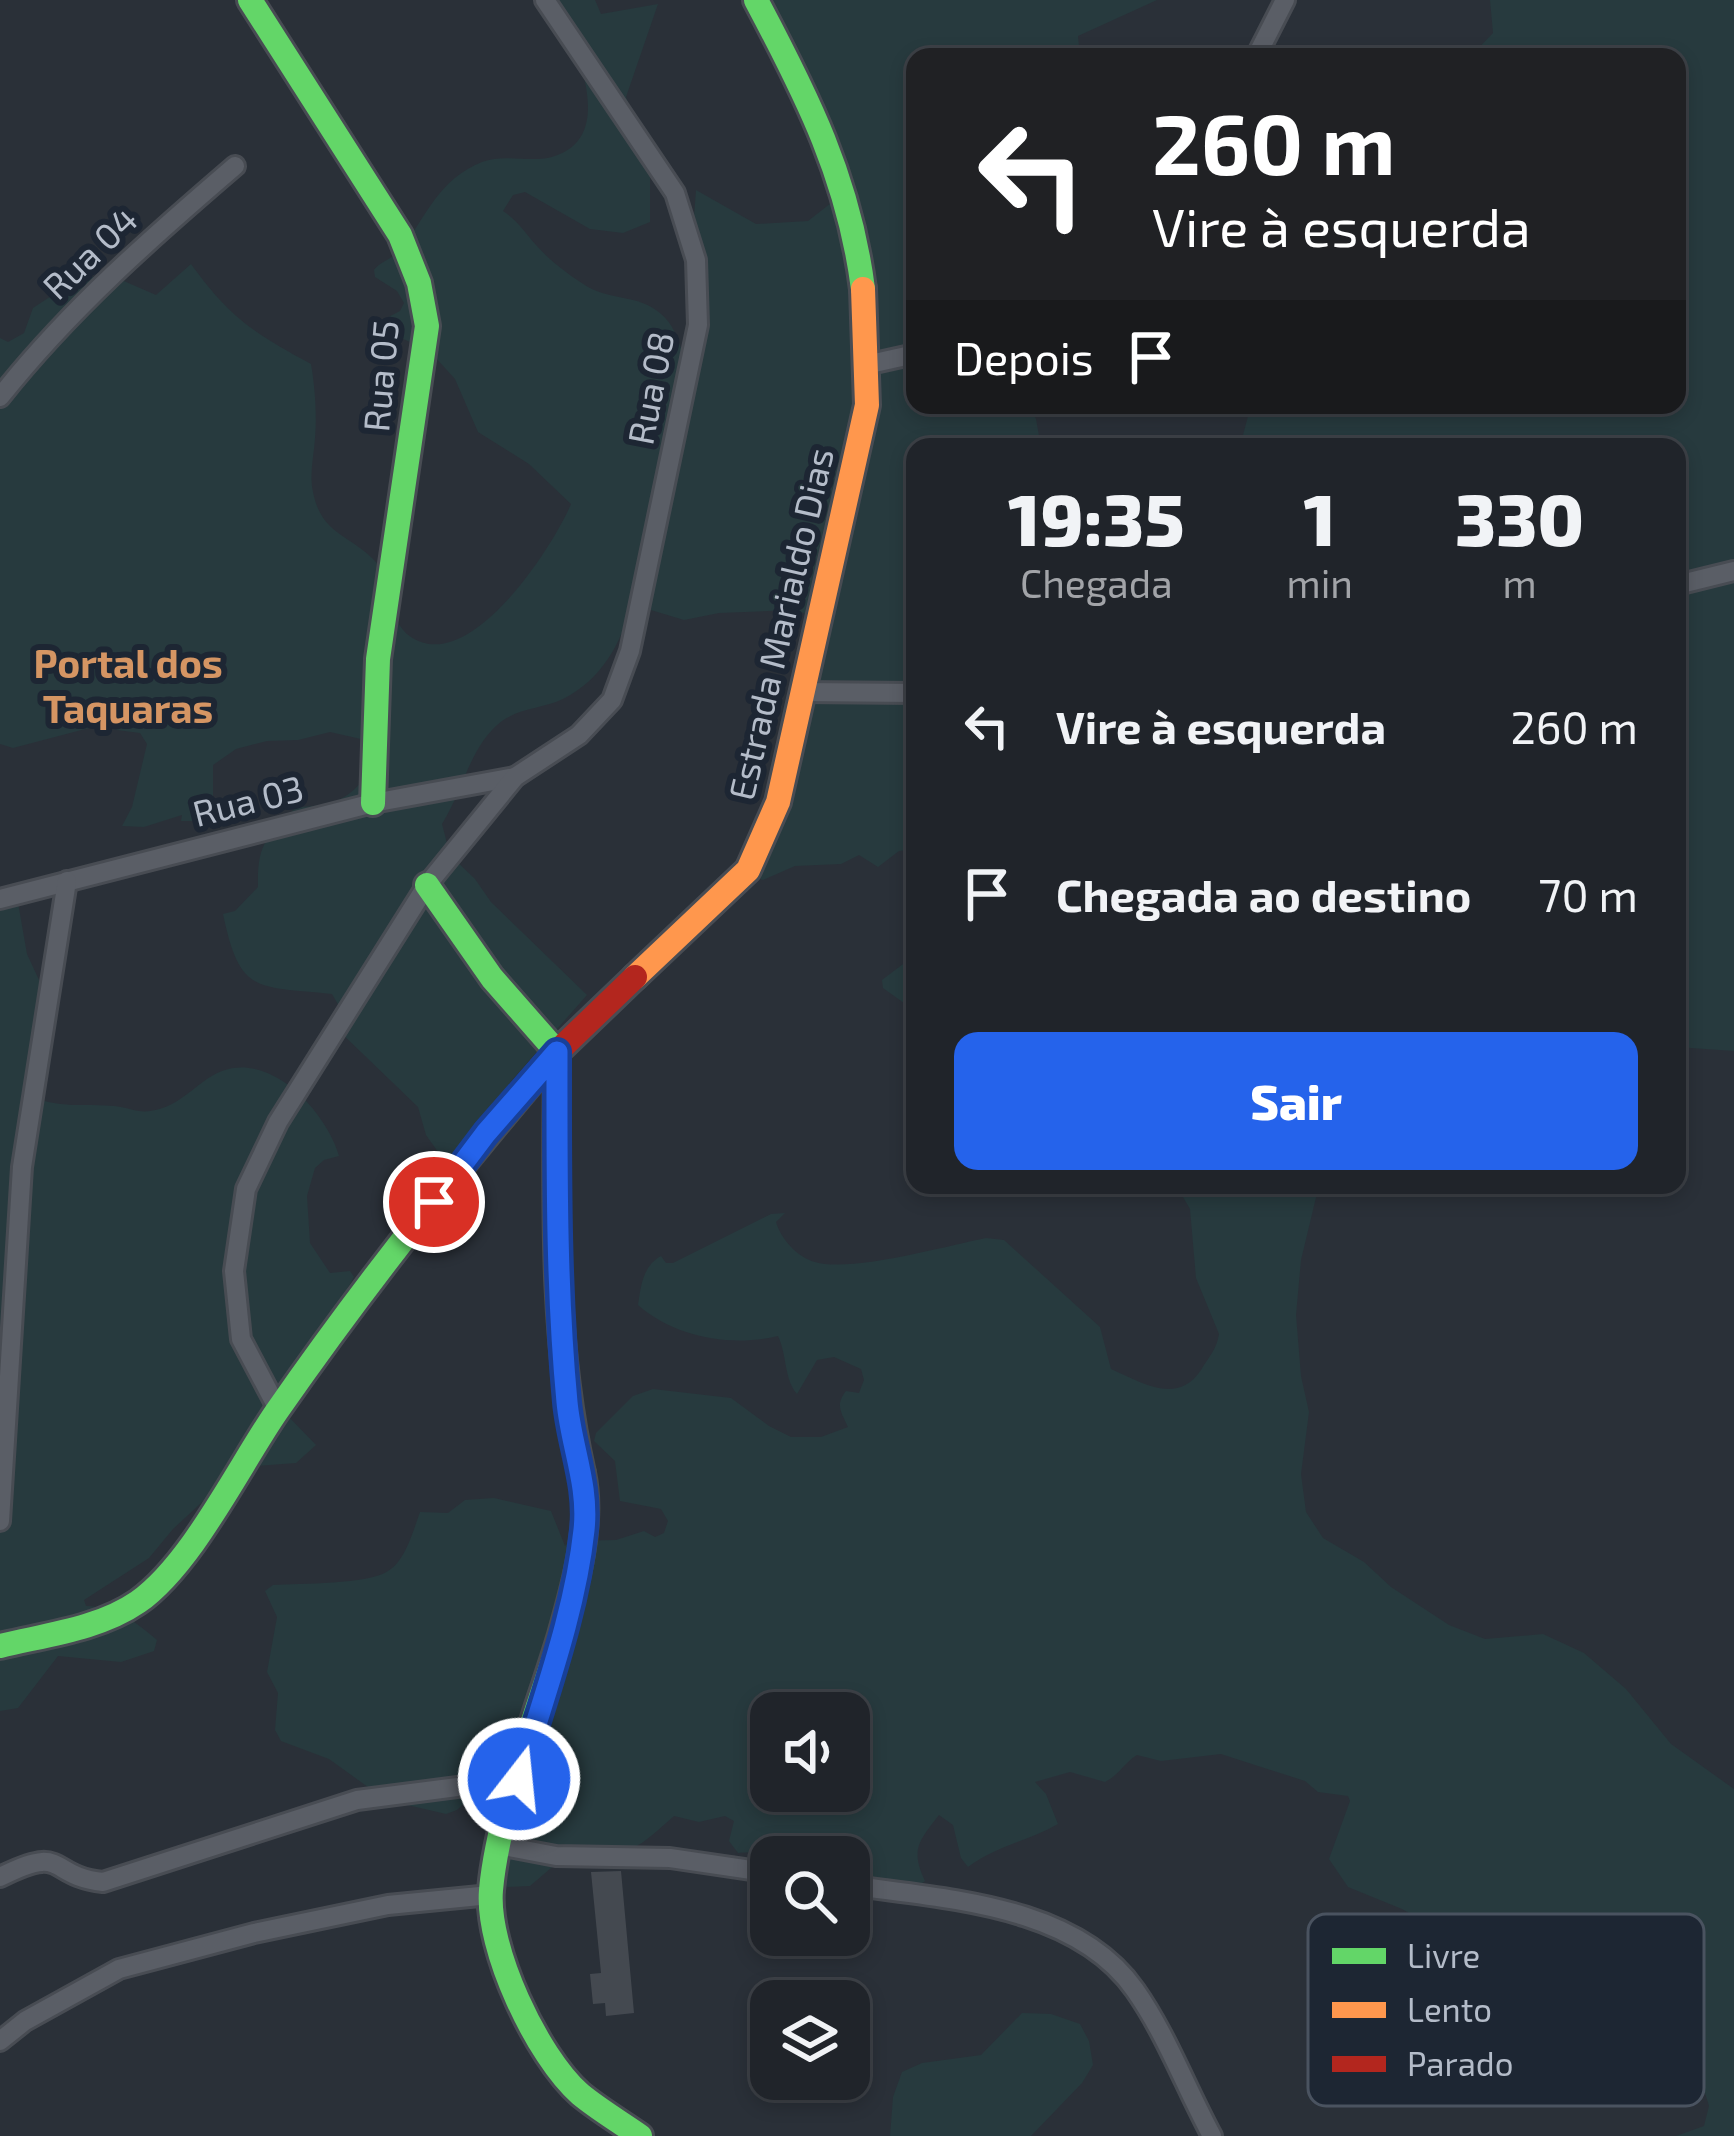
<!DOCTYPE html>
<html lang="pt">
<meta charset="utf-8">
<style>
body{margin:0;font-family:"Exo 2",sans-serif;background:#2d3036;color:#f1f3f6;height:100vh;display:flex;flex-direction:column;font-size:45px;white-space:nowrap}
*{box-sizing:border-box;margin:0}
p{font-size:39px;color:#a2a4a8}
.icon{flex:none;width:66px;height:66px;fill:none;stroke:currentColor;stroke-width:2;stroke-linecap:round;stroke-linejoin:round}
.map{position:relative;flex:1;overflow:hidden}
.panel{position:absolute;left:906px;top:438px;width:780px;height:756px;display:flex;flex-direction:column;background:#20242a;border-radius:24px;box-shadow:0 6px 18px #0003,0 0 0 3px #3d4147}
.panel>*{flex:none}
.hud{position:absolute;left:906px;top:48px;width:780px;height:366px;border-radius:24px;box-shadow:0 6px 18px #0003,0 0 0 3px #3d4147;background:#202124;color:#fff;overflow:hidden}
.buttons{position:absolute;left:750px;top:1692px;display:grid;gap:24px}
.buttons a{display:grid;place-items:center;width:120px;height:120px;border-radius:24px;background:#20242a;box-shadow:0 6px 18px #0003,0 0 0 3px #3d4147;font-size:60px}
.pin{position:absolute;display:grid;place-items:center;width:102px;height:102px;color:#fff;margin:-51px;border:6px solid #fff;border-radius:50%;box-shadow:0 3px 12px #0007}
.me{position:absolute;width:132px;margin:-66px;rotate:16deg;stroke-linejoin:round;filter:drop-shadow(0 0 9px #0008)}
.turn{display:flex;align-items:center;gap:42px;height:252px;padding:0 48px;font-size:54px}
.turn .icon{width:156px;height:156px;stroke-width:2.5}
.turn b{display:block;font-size:84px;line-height:102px}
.then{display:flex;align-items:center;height:114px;padding:0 48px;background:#0003;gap:24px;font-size:45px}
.eta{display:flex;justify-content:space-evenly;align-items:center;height:204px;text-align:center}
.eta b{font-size:72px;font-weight:800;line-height:84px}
.action{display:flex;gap:24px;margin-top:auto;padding:24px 48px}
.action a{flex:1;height:138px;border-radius:24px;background:#2563eb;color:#fff;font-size:48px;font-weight:800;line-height:138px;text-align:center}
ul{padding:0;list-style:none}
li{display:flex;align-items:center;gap:36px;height:168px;padding:0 48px}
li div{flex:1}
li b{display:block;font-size:45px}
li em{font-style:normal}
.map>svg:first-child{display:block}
</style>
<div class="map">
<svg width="1734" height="2136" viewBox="0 0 1734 2136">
<rect width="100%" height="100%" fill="#2a3038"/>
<!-- green -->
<g fill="#273a3e" fill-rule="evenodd">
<path d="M559,0H595L601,14L658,4L626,97L650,158V222L623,233L590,229L525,192L513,195L503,211C518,221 524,232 536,245C550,261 570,276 588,287C611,300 639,295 660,313C674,325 677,337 683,354L692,316L686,278L691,258L696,190L756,224L808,221L840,196L759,0H1157L1078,36L1080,57H915V405H1028L1036,419L1041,447H915V849L899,851L878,867L859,855L841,864L795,866L763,880L757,878L808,620L804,613L794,610L719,613L684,620L631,604C622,643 601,680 563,699C544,708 520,708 502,721C470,745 463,791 442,824L450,855L475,879L491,902L587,995L512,1080L448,1166L426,1135L418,1107L335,1027L339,1006L332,994C256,986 240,995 223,914L235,911L258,887C257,843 267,837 296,807C332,806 350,801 370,770L361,739L330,732L298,740L267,741L236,749L213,765V797L198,821H181L182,815L144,827L122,826L132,807L147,744L140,733L93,727L13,748L0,744V338L8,342L24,333L33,308L77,279L110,275L156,295L191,264C230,318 254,333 311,364C315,387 317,415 315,438C314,456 309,473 313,492C321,533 347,534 372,558C396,580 384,619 411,637C469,676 552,549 571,504L529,464L478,432L455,379L435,357L415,352L412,343L373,325L400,311L404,303L397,291L375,277L374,270C382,260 395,258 402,248C428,214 438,180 482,162C506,153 533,164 555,156C620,134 571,43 559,0Z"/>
<polygon points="1490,0 1734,0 1734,1051 1677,1047 1677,447 1233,447 1243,435 1251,405 1677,405 1677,57 1470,57 1493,33"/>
<path d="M17,897L27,954L39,980L45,1009L32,1097C65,1109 80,1103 114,1106C126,1107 138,1113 150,1111C182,1107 196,1081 222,1071C272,1052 327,1113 339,1156L324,1160L315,1168L307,1196L310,1243L330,1273L350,1271L354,1277L325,1328L286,1414L316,1445L296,1463L256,1466L228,1478L173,1529L149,1558L84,1600L86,1606C118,1607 133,1620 157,1640L154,1651L121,1662L58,1656L18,1708L0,1711V905Z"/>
<polygon points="915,955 915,982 904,1003 883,988 882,980"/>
<path d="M1176,1185H1319L1301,1260L1296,1315L1301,1376L1309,1412L1301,1474L1306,1512L1323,1538L1364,1562L1391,1587L1449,1625L1485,1639L1543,1634L1584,1653L1626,1689L1671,1744L1734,1789V2136H1676L1704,2126L1709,2106L1705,2093L1657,2103L1635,2102L1628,2095L1640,2085L1636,2080C1593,2093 1548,2102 1504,2088L1498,2079L1501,2069L1536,2064L1550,2053L1555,2041L1552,2000L1526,1946L1513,1937H1452L1402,1909L1348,1887L1329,1859L1350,1801L1348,1796L1318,1792L1305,1781L1221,1754L1161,1761L1137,1755C1124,1763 1119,1775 1105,1782L1070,1772L1035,1782L1046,1794L1058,1824C1028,1841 996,1846 968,1867L961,1858L953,1825L939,1815C919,1841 910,1849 925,1881L914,1889L858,1880L849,1857L815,1844C784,1859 770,1850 738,1853L729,1841L734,1821L725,1816L699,1822L674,1816C636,1849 629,1861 578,1845L530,1886L507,1887L490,1868L498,1834L530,1832L538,1815L515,1752L510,1747L503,1749L474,1794L457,1810L446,1814L386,1800L329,1759L281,1741L275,1730L278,1693L267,1672L277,1617L265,1591L273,1585C300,1583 368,1585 388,1571C406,1560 413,1531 420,1512L448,1513L465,1500L494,1498L551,1511L565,1546L569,1541L616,1540L644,1531L655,1537L664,1533L668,1521L661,1509L620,1501L615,1461L594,1441L596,1433L633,1396L653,1389L731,1398L769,1426L791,1437H821L848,1427C841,1412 835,1405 846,1391L859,1393L864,1380L861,1369L834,1357L817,1360L797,1394C784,1379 787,1355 778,1336C731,1347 676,1338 638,1305C641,1285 643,1266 661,1256L666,1263H673L771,1214L785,1213L776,1222C781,1239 797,1257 815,1262C850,1273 946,1246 986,1238L1004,1240L1100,1327L1111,1369C1141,1382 1177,1406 1201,1370C1208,1358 1217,1349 1219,1334L1196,1278L1190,1209ZM771,1713H849V1791H771Z"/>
<polygon points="1022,2013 1051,2014 1080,2024 1089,2041 1093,2065 1082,2083 1031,2136 890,2136 893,2097 902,2072 922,2063 981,2055"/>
</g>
<!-- building -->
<polygon fill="#444950" points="621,1871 634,2013 606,2016 605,2003 593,2004 590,1974 601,1973 591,1872"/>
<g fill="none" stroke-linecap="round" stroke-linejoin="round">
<!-- street casing -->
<g stroke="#484c53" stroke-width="24">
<g id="street">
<polyline points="1256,57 1285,0"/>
<polyline points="870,364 915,354"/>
<path d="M0,397C69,310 151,238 235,166"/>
<polyline points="1677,585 1734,571"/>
<polyline points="801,692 915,693"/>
<polyline points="0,899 373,803 515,777"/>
<polyline points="278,1409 241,1339 234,1271 246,1189 278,1122 427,885 515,777 579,735 612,700 630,651 698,325 696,260 675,193 545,0"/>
<polyline points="0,1521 22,1167 67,881"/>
<polyline points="498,1845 556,1856 670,1858 771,1873"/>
<path d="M0,1877C67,1843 47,1876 103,1882L357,1800L519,1779"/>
<path d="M849,1885C943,1899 1075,1904 1135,1990C1166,2034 1186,2088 1212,2136"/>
<polyline points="0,2041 25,2021 119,1969 254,1933 388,1905 490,1895"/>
</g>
</g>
<!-- fast casing -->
<g stroke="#484c53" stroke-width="30">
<g id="fast">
<polyline points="250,0 400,235 419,283 427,326 378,659 373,803"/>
<path d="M756,0C807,96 849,179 863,289"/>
<path d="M582,1473C593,1524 575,1586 561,1635C538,1711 498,1812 491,1890C486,1948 537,2056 580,2094C598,2109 620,2122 640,2136"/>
<path d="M0,1646C45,1635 99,1629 138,1602C192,1564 239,1466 277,1411C364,1286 458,1167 557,1052L492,978L427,885"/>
</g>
</g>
<!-- slow casing -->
<g stroke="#484c53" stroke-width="30">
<polyline id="slow" points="635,977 748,870 778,802 867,405 863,289"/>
</g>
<!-- jam casing -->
<g stroke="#484c53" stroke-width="30">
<path id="jam" d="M582,1473C551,1336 556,1192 557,1052L635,977"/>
</g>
<!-- street -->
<use href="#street" stroke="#5a5e66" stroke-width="18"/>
<!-- fast -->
<use href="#fast" stroke="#63d668" stroke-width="24"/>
<!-- slow -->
<use href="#slow" stroke="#ff974d" stroke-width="24"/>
<!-- jam -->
<use href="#jam" stroke="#b3261e" stroke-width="24"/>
</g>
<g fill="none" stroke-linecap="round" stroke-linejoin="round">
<!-- route casing -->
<g stroke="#184099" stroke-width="30">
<path id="route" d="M434,1202L486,1133L557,1052C557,1169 556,1286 567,1402C571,1446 589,1485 584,1530C575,1614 543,1698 519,1779"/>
</g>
<!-- route -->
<use href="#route" stroke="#2563eb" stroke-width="21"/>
</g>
<g text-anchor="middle" stroke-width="12" stroke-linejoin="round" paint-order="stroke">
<!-- street labels -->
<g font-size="36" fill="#b4bcc9" stroke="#1d2633">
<text transform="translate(90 253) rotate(-44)" y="13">Rua 04</text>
<text transform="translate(381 376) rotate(-85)" y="13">Rua 05</text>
<text transform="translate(651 388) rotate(-79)" y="13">Rua 08</text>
<text transform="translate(781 624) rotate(-77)" y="13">Estrada Marialdo Dias</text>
<text transform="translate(248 801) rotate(-14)" y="13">Rua 03</text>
</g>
<!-- neighbourhood labels -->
<g font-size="39" font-weight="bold" fill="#d59563" stroke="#1d2633">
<text x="128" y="678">Portal dos<tspan x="128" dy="45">Taquaras</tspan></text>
</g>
</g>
<!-- legend -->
<rect x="1308" y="1914" width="396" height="192" rx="18" fill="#1d2633" stroke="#4a5360" stroke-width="3"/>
<rect x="1332" y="1948" width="54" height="16" fill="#63d668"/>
<rect x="1332" y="2002" width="54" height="16" fill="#ff974d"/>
<rect x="1332" y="2056" width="54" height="16" fill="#b3261e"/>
<g font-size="33" fill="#b4bcc9">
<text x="1407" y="1968">Livre</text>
<text x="1407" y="2022">Lento</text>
<text x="1407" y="2076">Parado</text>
</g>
</svg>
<div class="buttons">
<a><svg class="icon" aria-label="sound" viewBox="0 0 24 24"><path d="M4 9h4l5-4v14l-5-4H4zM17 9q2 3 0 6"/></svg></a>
<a><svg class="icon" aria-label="search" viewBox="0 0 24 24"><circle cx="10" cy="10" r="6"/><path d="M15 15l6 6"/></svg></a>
<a><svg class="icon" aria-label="layers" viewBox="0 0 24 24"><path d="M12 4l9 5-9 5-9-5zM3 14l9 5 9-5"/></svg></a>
</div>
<div class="pin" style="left:434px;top:1202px;background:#d93025"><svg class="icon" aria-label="arrive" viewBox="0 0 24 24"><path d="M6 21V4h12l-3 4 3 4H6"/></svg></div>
<svg class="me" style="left:519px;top:1779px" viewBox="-20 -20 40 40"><circle r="17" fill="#2563eb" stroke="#fff" stroke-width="3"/><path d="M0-11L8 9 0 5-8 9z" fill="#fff"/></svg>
<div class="hud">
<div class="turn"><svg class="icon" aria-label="left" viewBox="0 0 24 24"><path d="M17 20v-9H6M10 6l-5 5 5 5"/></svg><div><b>260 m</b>Vire à esquerda</div></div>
<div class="then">Depois<svg class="icon" aria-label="arrive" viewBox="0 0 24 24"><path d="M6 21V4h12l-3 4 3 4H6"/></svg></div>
</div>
<section class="panel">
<div class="eta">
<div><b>19:35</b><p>Chegada</p></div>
<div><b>1</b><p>min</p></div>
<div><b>330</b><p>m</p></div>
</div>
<ul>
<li><svg class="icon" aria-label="left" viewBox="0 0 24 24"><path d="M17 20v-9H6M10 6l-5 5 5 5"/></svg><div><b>Vire à esquerda</b></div><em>260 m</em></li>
<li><svg class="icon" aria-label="arrive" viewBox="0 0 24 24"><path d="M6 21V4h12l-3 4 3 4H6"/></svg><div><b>Chegada ao destino</b></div><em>70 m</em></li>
</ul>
<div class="action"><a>Sair</a></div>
</section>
</div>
